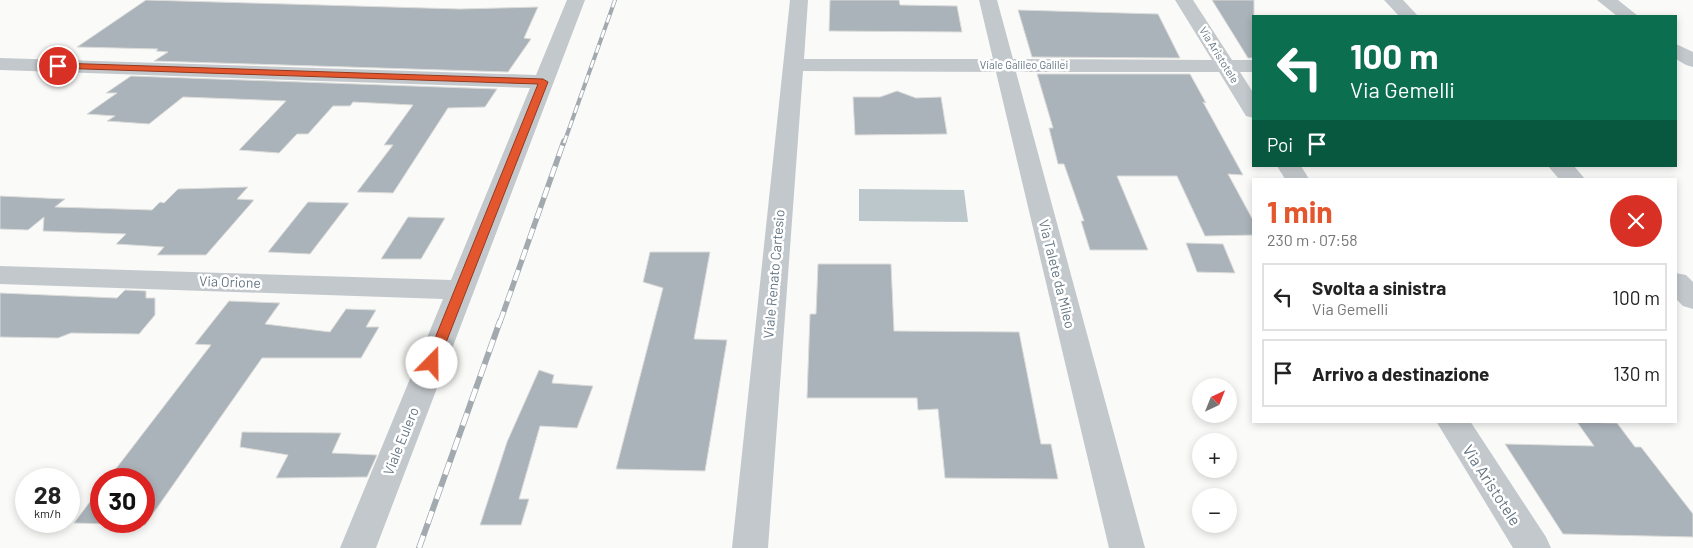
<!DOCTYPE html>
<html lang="it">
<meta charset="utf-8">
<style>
body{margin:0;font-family:Barlow,sans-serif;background:#f2f2f2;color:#222;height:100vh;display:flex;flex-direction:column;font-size:19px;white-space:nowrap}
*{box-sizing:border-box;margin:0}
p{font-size:16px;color:#767676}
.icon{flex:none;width:28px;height:28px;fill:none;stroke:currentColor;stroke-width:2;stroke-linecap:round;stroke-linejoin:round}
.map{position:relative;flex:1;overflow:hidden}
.details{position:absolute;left:1252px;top:178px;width:425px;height:245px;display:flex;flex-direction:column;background:#fff;border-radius:0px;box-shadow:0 2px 8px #0003}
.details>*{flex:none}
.hud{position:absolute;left:1252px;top:15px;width:425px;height:152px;border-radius:0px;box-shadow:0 2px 8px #0003;background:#0b6e4f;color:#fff;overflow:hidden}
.needle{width:32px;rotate:43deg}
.fabs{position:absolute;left:1192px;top:378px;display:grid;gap:10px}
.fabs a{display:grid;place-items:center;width:45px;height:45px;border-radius:50%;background:#fff;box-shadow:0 2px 8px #0003;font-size:25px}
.speed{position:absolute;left:15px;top:468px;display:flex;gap:10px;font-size:25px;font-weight:700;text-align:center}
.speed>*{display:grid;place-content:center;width:65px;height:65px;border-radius:50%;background:#fff;box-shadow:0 2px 8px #0003;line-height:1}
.speed small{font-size:12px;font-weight:400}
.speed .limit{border:8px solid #d22;background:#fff;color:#111}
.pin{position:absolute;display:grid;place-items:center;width:42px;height:42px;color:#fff;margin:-21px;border:2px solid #fff;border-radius:50%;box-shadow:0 1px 5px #0007}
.me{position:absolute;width:55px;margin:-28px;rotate:22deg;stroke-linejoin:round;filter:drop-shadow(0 0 4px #0008)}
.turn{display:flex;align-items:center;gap:18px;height:105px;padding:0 15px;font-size:22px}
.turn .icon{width:65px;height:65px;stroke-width:2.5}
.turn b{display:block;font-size:35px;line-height:42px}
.then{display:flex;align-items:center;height:48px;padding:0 15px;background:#0003;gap:10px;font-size:19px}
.round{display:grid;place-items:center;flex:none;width:52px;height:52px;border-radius:26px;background:#f2f2f2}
.head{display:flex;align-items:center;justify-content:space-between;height:85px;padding:0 15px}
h1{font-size:30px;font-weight:700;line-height:38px;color:#e4572e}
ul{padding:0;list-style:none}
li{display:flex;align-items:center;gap:15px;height:68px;margin:0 10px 8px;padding:0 5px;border:2px solid #e0e0e0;border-radius:0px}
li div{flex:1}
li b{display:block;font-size:19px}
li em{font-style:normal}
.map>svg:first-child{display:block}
</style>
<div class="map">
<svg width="1693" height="548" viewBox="0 0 1693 548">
<rect width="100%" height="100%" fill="#fafaf8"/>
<!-- water -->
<polygon fill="#bbc7cb" points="859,189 964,190 968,222 859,221"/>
<!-- building -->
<g fill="#aab3b9" stroke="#dcdcda">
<polygon points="146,0 460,9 538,7 524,38 531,39 508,72 154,61 168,52 156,51 158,49 77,47"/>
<polygon points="830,0 899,0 900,5 957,6 962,32 829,31"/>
<polygon points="1212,0 1254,0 1254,58 1248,58"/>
<polygon points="1018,10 1158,14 1180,58 1032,57"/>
<polygon points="1037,74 1190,74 1206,103 1203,102 1243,175 1228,174 1254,222 1254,235 1205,236 1177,176 1117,176 1148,250 1090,250 1081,221 1084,221 1064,164 1058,164 1049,128 1053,128"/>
<polygon points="131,76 497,89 485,107 448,108 393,193 357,192 393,145 384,145 413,105 353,102 350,106 333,106 308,134 297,134 279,153 239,150 286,101 183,97 149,124 107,121 115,116 87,114 117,93 106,93"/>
<polygon points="897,91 916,98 941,97 947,134 855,135 853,97 880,97"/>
<polygon points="248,187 237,199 254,200 206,255 157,255 164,247 116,244 126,234 43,231 44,217 28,230 0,229 0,196 65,199 55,207 152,210 160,202 164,203 178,189"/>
<polygon points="308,202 349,203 310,254 268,252"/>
<polygon points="408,217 445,218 421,259 381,259"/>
<polygon points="1186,243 1223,244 1235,273 1197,272"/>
<polygon points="650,252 710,252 694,339 727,340 705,471 616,469 663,288 643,282"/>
<polygon points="818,264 891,264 894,331 1019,332 1041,444 1051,444 1058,479 945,478 938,409 918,410 917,398 807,398 810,314 816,314"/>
<polygon points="125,290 146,291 146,298 155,298 155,315 139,334 71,333 58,338 0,337 0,293 117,298"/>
<polygon points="229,301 280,303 265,324 330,332 346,309 376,310 366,327 379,327 361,358 262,358 145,525 74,523 101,487 101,521 144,521 144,479 108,479 211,345 195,344"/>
<polygon points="539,370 554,375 552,383 593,386 577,428 540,426 519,499 529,499 521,525 480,525 507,442"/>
<polygon points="1577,422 1617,423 1635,447 1641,447 1693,514 1693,537 1563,534 1505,444 1594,446"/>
<polygon points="242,432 341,433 332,453 377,455 367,477 276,478 288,455 240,447"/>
</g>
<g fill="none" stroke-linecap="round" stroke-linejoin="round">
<!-- minor -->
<g fill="#c3c8cc" fill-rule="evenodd">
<polygon points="567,0 585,0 376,548 340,548 443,299 0,284 0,266 451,280 530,88 0,70 0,58 536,75"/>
<polygon points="790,0 808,0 804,59 993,59 979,0 997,0 1013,59 1212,60 1175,0 1193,0 1232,60 1254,60 1254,72 1240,72 1254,94 1254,118 1246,116 1219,72 1016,72 1145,548 1109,548 996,72 803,71 768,548 732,548"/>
<polygon points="1384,0 1403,0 1418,16 1399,16"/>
<polygon points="1597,0 1618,0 1638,16 1617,16"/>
<polygon points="1676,44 1693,52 1693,67 1686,65 1676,59"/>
<polygon points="1277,166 1301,166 1309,179 1285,179"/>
<polygon points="1548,166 1574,166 1585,179 1559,179"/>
<polygon points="1676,273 1686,275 1693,282 1693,309 1683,306 1676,299"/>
<polygon points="1436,421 1470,421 1546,537 1551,548 1513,548"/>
</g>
<!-- rail-far2 casing -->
<g stroke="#a2aab0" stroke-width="4">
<polyline id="rail-far2" points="564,143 615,0"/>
</g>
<!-- rail-far1 casing -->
<g stroke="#a2aab0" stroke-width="5.5">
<polyline id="rail-far1" points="500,322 564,141"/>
</g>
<!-- rail casing -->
<g stroke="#a2aab0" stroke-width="6">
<polyline id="rail" points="419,548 500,321"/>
</g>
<!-- rail-far2 -->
<use href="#rail-far2" stroke="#fff" stroke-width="2.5" stroke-dasharray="8" stroke-linecap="butt"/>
<!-- rail-far1 -->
<use href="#rail-far1" stroke="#fff" stroke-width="4" stroke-dasharray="11" stroke-linecap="butt"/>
<!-- rail -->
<use href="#rail" stroke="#fff" stroke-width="4.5" stroke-dasharray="13" stroke-linecap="butt"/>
</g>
<!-- route -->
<polygon fill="#e4572e" stroke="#94391e" points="58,63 543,79 548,82 438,363 436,367 427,367 425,363 538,84 55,68 55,64"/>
<g text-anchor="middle" stroke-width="5" stroke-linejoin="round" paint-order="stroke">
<!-- far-street labels -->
<g font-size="11" fill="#657683" stroke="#fff">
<text transform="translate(1219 55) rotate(58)" y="4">Via Aristotele</text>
<text x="1024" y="69">Viale Galileo Galilei</text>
</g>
<!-- street labels -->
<g font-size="14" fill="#657683" stroke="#fff">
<text transform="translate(774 274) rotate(-85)" y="5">Viale Renato Cartesio</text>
<text transform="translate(1057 274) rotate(76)" y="5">Via Talete da Mileo</text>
<text transform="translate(230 282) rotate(2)" y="5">Via Orione</text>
<text transform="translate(401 441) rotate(-68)" y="5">Viale Eulero</text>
</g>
<!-- near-street labels -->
<g font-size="16" fill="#657683" stroke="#fff">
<text transform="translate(1492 485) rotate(57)" y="6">Via Aristotele</text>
</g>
</g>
</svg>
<div class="fabs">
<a><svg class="needle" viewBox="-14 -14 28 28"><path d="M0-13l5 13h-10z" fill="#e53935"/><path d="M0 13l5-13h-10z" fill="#767676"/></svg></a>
<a>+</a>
<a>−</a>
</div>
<div class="speed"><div>28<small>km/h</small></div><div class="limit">30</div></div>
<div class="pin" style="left:58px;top:66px;background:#d93025"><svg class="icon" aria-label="arrive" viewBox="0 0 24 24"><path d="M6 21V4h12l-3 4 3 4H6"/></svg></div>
<svg class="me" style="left:432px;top:363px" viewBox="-20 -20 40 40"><circle r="19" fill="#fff"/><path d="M0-13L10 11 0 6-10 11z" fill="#e4572e"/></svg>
<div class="hud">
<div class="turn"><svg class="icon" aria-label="left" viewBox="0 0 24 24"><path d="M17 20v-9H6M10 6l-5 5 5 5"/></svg><div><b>100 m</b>Via Gemelli</div></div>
<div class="then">Poi<svg class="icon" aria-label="arrive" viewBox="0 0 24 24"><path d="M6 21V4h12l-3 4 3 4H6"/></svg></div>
</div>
<section class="details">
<div class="head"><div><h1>1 min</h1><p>230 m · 07:58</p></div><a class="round" style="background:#d93025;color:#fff"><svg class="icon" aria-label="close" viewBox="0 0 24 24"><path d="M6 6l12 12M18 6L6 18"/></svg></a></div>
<ul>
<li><svg class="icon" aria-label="left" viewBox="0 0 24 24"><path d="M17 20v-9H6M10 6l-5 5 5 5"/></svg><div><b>Svolta a sinistra</b><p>Via Gemelli</p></div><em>100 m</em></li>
<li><svg class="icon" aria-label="arrive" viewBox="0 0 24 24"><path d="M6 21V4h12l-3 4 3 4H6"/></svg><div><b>Arrivo a destinazione</b></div><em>130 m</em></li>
</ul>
</section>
</div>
